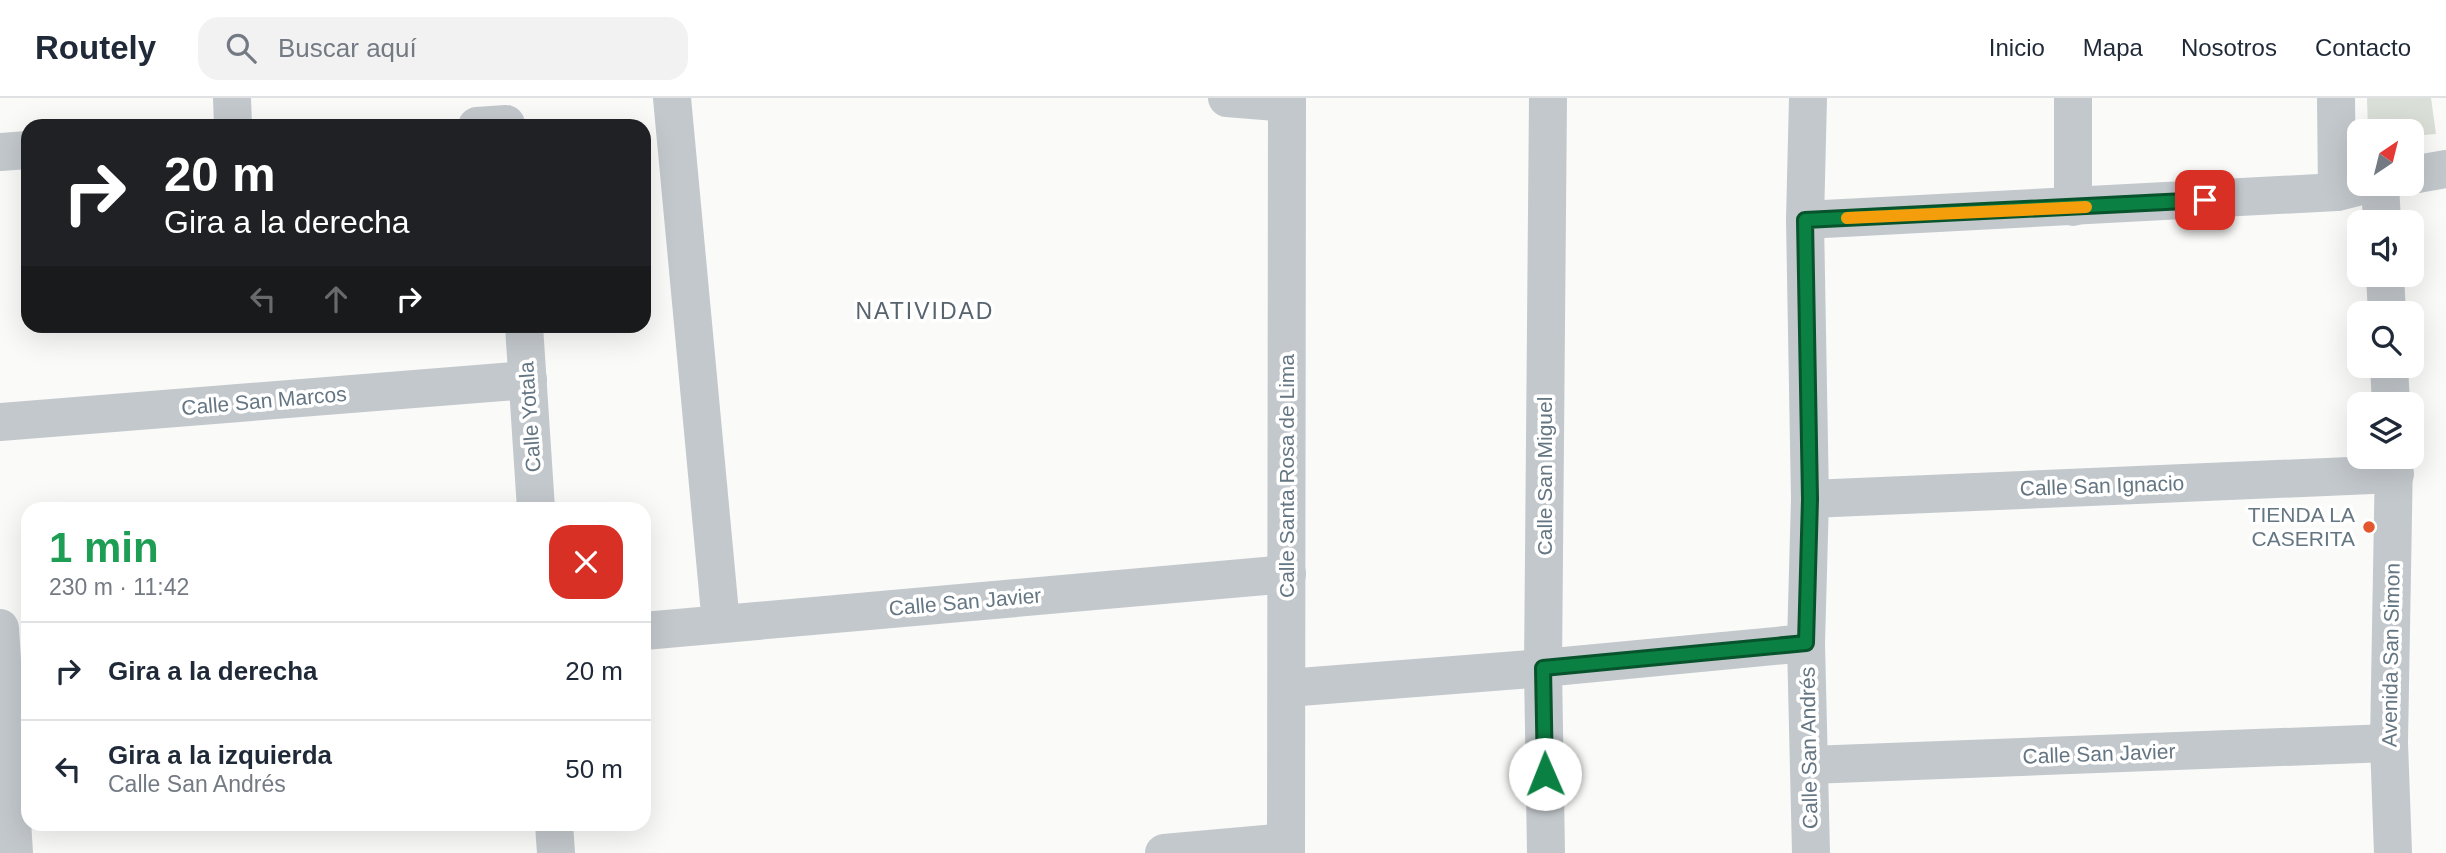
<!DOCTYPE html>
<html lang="es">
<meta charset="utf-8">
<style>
body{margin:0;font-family:Arial,sans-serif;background:#f2f2f3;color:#1f2937;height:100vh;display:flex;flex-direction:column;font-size:26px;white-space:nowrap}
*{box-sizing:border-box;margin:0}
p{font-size:23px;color:#747a83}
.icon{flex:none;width:38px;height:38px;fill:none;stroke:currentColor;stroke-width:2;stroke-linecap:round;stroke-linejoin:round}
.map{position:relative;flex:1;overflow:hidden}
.side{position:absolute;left:21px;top:404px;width:630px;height:329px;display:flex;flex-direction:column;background:#fff;border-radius:21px;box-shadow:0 7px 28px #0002}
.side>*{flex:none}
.guide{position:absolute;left:21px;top:21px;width:630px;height:214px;border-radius:21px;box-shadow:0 7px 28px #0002;background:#202124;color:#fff;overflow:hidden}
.needle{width:46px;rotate:35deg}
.fabs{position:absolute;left:2347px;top:21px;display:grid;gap:14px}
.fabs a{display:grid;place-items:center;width:77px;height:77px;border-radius:14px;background:#fff;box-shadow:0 7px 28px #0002;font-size:35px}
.pin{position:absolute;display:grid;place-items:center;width:60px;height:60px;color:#fff;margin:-30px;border-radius:14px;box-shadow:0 4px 10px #0006}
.me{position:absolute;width:77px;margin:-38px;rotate:359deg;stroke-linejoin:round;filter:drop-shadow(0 0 5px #0008)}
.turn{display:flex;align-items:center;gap:24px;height:147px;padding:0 28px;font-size:32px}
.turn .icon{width:91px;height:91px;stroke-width:2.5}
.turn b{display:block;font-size:49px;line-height:60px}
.lanes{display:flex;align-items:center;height:66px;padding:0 28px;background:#0003;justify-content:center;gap:35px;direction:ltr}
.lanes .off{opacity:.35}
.round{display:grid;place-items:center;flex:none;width:74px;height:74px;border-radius:21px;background:#f2f2f3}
.summary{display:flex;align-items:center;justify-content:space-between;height:119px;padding:0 28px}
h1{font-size:42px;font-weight:700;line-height:52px;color:#1e9e55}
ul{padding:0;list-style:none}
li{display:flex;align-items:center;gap:21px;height:98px;padding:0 28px;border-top:2px solid #e0e1e3}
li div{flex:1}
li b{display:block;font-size:26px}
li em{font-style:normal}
header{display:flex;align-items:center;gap:42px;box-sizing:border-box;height:98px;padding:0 35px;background:#fff;border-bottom:2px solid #e0e1e3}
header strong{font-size:33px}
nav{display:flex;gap:38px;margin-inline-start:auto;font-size:24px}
.search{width:490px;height:63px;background:#f2f2f3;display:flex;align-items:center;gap:18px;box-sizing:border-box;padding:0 24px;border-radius:21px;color:#747a83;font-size:26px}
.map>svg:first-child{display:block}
</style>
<header>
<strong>Routely</strong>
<div class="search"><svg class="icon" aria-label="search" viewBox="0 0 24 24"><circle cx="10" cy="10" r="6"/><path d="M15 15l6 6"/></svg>Buscar aquí</div>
<nav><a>Inicio</a><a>Mapa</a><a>Nosotros</a><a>Contacto</a></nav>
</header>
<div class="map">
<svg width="2446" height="755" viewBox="0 0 2446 755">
<rect width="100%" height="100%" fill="#fafaf8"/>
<!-- green -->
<polygon fill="#dadfd7" points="2367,0 2431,0 2436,36 2412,38 2412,33 2368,33"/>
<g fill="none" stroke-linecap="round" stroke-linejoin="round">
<!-- street -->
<g stroke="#c3c8cc" stroke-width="38">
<polyline points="232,0 233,28"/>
<polyline points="672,0 721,526"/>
<polyline points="1227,0 1287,5"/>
<polyline points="1808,0 1805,122 1810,401 1806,545 1811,755"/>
<polyline points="2073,0 2073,109"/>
<polyline points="2336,0 2337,94"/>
<polyline points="477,28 506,26"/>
<polyline points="0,54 28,52"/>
<polyline points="2412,77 2446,71"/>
<polyline points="2380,86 2382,124"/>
<polyline points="1805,122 2337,94 2369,86"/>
<polyline points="2385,177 2387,215"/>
<polyline points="524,228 536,411"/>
<polyline points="2389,268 2391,306"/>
<polyline points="0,324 528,282"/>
<polyline points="1810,401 2395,376"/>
<polyline points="0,530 14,755"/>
<polyline points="644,533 1287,476"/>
<polyline points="1287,590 1543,570 1806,545"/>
<polyline points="1809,667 2389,645"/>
<polyline points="554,726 556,755"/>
<polyline points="1164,755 1286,744"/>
<polyline points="1286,755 1287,0"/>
<polyline points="1546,755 1543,570 1548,0"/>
<polyline points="2393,755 2389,645 2394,359"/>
</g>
</g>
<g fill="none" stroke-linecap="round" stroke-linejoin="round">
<!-- route casing -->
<g stroke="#07532c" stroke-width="18">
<polyline id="route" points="1545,676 1543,570 1806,545 1810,401 1805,122 2205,102"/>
</g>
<!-- route -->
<use href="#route" stroke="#0b8043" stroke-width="12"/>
<!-- slow -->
<polyline stroke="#f59e0b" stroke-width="12" points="1847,120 2086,109"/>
</g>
<!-- markers -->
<circle fill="#e4572e" stroke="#fff" stroke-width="2.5" cx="2369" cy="429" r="7"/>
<g text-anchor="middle" stroke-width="7" stroke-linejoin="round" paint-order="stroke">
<!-- street labels -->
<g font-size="21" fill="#657683" stroke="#fff">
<text transform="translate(264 303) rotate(-5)" y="7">Calle San Marcos</text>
<text transform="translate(530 319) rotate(-94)" y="7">Calle Yotala</text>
<text transform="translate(1287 378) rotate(-90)" y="7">Calle Santa Rosa de Lima</text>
<text transform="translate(1545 378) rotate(-90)" y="7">Calle San Miguel</text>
<text transform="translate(2102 388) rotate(-2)" y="7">Calle San Ignacio</text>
<text transform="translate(965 504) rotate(-5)" y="7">Calle San Javier</text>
<text transform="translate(2391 557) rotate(-89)" y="7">Avenida San Simon</text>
<text transform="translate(1809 650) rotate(-91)" y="7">Calle San Andrés</text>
<text transform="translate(2099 656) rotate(-2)" y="7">Calle San Javier</text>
</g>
<!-- poi labels -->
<g font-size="21" fill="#657683" stroke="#fff" text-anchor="end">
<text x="2355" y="424">TIENDA LA<tspan x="2355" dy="24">CASERITA</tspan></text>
</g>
<!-- neighbourhood labels -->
<g font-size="23" letter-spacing="2" fill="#57646e" stroke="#fff">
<text x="925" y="221">NATIVIDAD</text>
</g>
</g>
</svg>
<div class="fabs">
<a><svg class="needle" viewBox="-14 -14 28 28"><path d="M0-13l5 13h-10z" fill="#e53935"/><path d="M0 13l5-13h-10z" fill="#747a83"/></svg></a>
<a><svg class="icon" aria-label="sound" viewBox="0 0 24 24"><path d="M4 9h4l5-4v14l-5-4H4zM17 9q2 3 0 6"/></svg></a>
<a><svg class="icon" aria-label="search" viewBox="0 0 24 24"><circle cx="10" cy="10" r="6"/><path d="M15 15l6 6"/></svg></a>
<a><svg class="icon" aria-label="layers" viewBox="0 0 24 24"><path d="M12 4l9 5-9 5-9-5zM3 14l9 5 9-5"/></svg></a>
</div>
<div class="pin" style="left:2205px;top:102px;background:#d93025"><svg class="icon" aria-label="arrive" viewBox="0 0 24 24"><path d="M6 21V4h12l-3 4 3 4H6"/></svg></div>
<svg class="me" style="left:1545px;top:676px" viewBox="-20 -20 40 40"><circle r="19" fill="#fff"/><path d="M0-13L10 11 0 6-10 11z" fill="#0b8043"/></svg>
<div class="guide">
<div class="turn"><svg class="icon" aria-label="right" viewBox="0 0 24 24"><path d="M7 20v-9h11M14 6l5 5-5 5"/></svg><div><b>20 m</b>Gira a la derecha</div></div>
<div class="lanes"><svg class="icon off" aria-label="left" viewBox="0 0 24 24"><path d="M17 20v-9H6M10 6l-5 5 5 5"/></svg><svg class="icon off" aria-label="ahead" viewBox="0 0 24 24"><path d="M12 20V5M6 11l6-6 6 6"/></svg><svg class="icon" aria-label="right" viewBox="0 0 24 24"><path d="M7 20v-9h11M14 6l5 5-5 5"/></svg></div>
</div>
<section class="side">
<div class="summary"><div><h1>1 min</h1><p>230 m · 11:42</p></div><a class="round" style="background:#d93025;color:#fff"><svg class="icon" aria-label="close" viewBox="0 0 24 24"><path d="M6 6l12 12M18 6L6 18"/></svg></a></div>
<ul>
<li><svg class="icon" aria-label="right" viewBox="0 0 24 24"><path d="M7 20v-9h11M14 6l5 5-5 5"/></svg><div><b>Gira a la derecha</b></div><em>20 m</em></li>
<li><svg class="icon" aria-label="left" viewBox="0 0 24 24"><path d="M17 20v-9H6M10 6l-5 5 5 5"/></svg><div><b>Gira a la izquierda</b><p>Calle San Andrés</p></div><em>50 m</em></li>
</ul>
</section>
</div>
